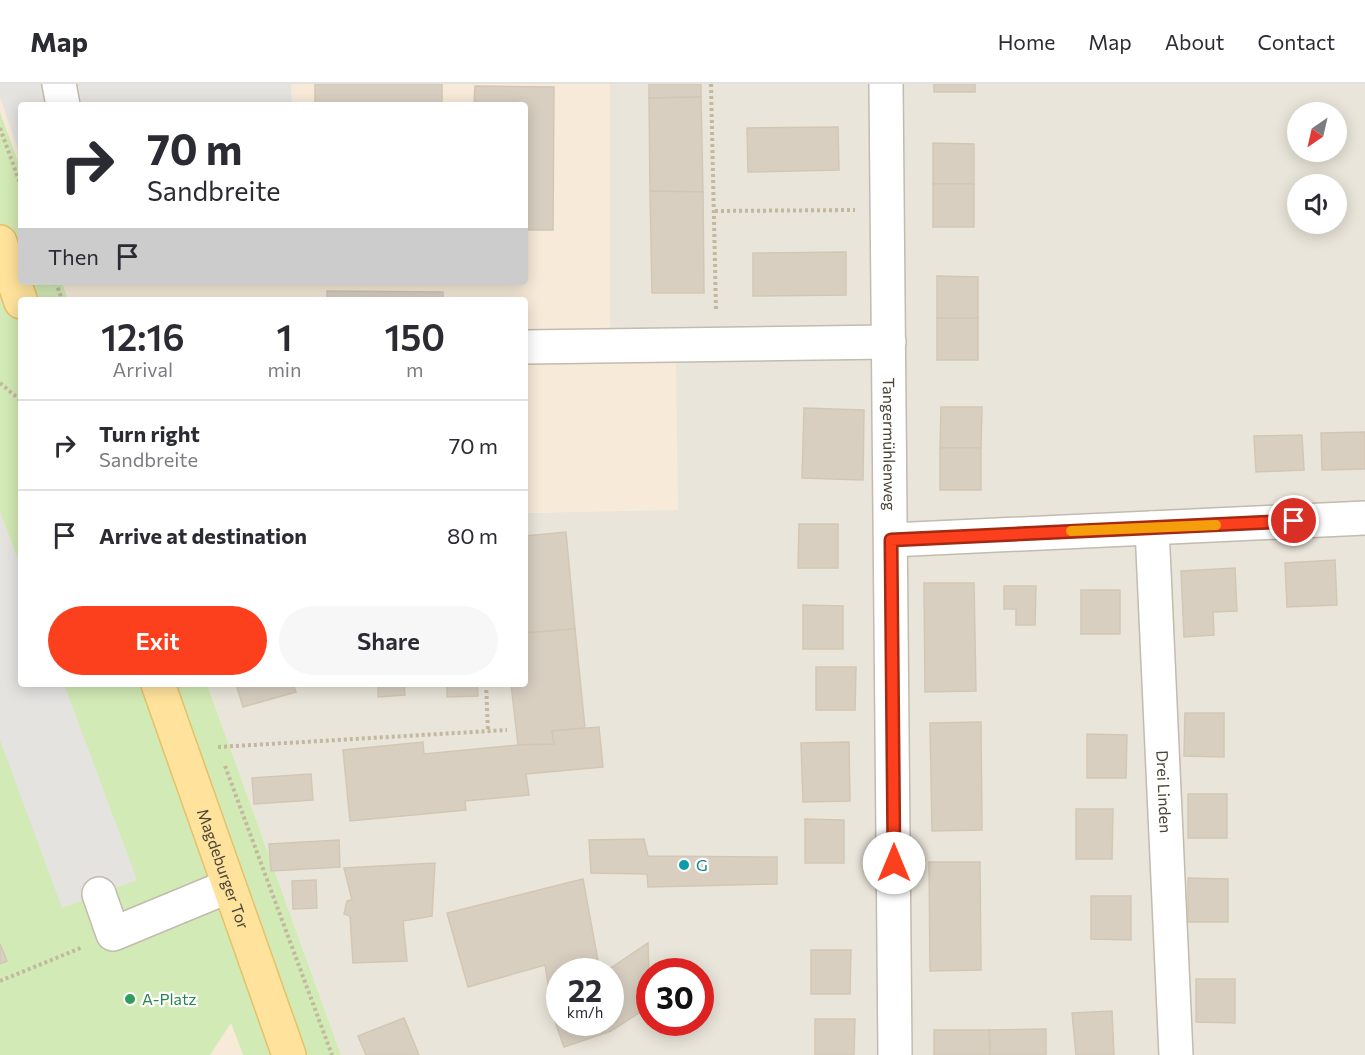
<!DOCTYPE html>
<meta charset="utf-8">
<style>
body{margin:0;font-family:Commissioner,sans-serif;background:#f7f7f7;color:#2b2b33;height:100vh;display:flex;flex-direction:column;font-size:22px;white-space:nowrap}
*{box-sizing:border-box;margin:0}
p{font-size:20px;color:#7c7c81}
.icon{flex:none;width:33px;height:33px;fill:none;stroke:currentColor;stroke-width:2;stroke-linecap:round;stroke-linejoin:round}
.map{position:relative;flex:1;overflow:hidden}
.drawer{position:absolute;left:18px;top:213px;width:510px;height:390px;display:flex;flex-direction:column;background:#fff;border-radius:6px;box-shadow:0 3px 15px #0003}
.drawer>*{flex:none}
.hud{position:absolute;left:18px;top:18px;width:510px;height:183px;border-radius:6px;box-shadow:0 3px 15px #0003;background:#fff;color:#2b2b33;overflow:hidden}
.needle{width:39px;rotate:214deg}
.controls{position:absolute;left:1287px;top:18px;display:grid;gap:12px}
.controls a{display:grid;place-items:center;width:60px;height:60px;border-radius:50%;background:#fff;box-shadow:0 3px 15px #0003;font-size:30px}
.speed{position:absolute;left:546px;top:874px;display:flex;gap:12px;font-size:30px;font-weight:700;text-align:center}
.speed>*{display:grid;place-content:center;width:78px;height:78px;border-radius:50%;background:#fff;box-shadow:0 3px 15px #0003;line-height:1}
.speed small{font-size:15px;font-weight:400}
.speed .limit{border:9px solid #d22;background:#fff;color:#111}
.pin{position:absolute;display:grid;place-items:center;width:51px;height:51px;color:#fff;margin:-26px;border:3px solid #fff;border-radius:50%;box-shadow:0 2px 6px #0007}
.me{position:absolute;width:66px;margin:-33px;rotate:0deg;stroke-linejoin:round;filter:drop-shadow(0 0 4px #0008)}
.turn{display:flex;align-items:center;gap:21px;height:126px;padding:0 30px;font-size:27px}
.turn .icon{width:78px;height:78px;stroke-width:2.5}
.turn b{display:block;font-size:42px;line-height:51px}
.then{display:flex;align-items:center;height:57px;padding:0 30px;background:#0003;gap:12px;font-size:22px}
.eta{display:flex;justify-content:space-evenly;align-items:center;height:102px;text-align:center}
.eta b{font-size:36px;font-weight:600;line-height:42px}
.primary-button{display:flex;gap:12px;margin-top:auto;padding:12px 30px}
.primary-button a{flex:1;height:69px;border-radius:36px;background:#fc3f1d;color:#fff;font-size:24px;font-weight:600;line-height:69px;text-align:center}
.primary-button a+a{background:#f7f7f7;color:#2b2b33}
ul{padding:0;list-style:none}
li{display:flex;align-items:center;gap:18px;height:90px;padding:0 30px;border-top:2px solid #e1e1e2}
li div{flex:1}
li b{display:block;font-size:22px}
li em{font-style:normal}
header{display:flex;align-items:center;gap:36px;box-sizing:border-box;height:84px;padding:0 30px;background:#fff;border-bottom:2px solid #e1e1e2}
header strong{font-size:28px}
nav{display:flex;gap:33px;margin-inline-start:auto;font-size:21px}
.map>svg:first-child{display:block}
</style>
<header>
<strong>Map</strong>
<nav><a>Home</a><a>Map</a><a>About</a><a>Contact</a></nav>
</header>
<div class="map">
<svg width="1365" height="971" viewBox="0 0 1365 971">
<rect width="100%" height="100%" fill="#f6f3ec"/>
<!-- residential -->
<path fill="#eae5da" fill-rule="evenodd" d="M610,0H1365V971H341L207,600H525V429L678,425L610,247ZM1298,28H1336V68H1298ZM1298,100H1336V140H1298ZM560,888H610V939H560ZM650,888H700V939H650Z"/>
<!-- commercial -->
<g fill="#f7ead8">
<polygon points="0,0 610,0 610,247 676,273 678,426 525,429 525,216 68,216 62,198 525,198 525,21 21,21 21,86 0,28"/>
<polygon points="231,938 243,971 210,971"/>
</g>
<!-- green -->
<polygon fill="#d2eab5" points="0,28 21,86 21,198 62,198 68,216 21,216 21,600 207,600 341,971 243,971 231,939 210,971 0,971"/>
<!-- parking -->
<g fill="#e5e3e0">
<polygon points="0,0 291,0 292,21 21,21 21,75 0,13"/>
<polygon points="0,427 21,484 21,600 64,600 137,796 62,824 0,656"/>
</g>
<!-- building -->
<g fill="#d8cfc1" stroke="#d3c7b4" stroke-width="1.5">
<rect x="315" y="0" width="127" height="21"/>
<polygon points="649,0 701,0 701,13 649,14"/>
<rect x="934" y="0" width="41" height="8"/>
<polygon points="475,2 554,3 553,146 525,146 525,21 474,21"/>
<polygon points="701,13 703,108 650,107 649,14"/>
<polygon points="838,43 839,86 748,88 747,44"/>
<polygon points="933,59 974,60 974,100 933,100"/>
<rect x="933" y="100" width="41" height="43"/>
<polygon points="650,107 703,108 704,209 652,209"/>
<polygon points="846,168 846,211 753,212 753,169"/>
<polygon points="937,192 978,193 978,234 937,234"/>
<polygon points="327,207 443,208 443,216 327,216"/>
<rect x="937" y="234" width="41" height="42"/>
<polygon points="941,323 982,323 981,364 940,364"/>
<polygon points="804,324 864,326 863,396 802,394"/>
<polygon points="1365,348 1365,385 1322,386 1321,349"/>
<polygon points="1302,351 1304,386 1256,388 1254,352"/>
<rect x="940" y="364" width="41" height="42"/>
<polygon points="799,440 838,440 838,484 798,484"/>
<polygon points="566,448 575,545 525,549 525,452"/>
<polygon points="1335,476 1337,521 1287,523 1285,479"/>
<polygon points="1235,484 1237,527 1213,528 1214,551 1184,553 1181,487"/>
<polygon points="924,499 974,499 976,607 925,608"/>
<polygon points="1004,502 1036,502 1035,541 1016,541 1016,525 1004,525"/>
<rect x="1081" y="506" width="39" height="44"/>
<polygon points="803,521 843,522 843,565 803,565"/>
<polygon points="575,545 585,644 552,647 554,660 518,661 511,600 525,600 525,549"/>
<polygon points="816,583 856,583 855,626 816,626"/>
<polygon points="236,600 293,600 296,608 243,623"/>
<polygon points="378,600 404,600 405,611 378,613"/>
<polygon points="447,600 477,600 478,612 447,613"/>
<polygon points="1185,629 1224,629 1224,673 1184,672"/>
<polygon points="981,638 982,746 932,747 930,639"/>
<polygon points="599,643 603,683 526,690 529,711 465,717 466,726 350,737 343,666 423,658 424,670 518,661 554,660 552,647"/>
<polygon points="1087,650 1127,651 1126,694 1087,694"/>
<polygon points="849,658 850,717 803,718 801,659"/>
<polygon points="311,690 313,716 254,720 252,694"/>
<rect x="1188" y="710" width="39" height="44"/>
<polygon points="1076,725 1113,725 1112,775 1076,775"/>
<polygon points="805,735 844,736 844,779 805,779"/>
<polygon points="644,755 648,772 777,773 777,800 648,803 647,790 591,789 589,756"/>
<polygon points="339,756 340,783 271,787 269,760"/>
<polygon points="929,778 980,778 981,886 930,887"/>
<polygon points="435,779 432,832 403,837 407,877 353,879 350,832 344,830 347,817 352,816 344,784"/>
<polygon points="1188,794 1228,795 1228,838 1188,838"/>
<polygon points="583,795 600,888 560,888 560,939 610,939 610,888 605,888 648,859 650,922 611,947 564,963 553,932 545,881 468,903 447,829"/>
<polygon points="316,796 317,824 293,825 292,797"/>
<polygon points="1091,812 1131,812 1131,856 1091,855"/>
<polygon points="0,860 7,877 0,880"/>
<polygon points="811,866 851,866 850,910 811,910"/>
<polygon points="1196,895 1235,895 1235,939 1196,938"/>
<polygon points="1112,927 1114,971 1076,971 1072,929"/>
<polygon points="404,934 419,971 366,971 358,952"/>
<polygon points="815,935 855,935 854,971 815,971"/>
<polygon points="1046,945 1046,971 990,971 989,946"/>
<polygon points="934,946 989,946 990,971 934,971"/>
</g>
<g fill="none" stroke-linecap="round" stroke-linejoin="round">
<!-- minor casing -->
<g stroke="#c2bbae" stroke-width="36">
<g id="minor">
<polyline points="59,0 63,21"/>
<path id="s1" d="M886,0L895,971"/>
<polyline points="525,263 889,258"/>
<path id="s2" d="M1152,444L1176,971"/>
<polyline points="891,456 1365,434"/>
<polyline points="99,810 113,850 229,802"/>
</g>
</g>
<!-- major casing -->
<g stroke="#e6c16a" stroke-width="36">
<g id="major">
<polyline points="0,158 21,218"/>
<path id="s3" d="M158,600L289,971"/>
</g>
</g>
<!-- path -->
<g stroke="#c4b79f" stroke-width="4" stroke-dasharray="3 3" stroke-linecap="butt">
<polyline points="711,0 716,226 717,226"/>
<polyline points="0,44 21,102"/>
<polyline points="715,127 855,126"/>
<polyline points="56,198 62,216"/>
<polyline points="0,299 19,315 21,320"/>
<polyline points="486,600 488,648"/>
<polyline points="218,663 507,646"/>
<polyline points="225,682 332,971"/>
<polyline points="0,897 83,863"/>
</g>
<!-- minor -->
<use href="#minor" stroke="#fff" stroke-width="33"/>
<!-- major -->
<use href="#major" stroke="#ffe39c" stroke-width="33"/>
</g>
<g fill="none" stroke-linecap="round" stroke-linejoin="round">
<!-- route casing -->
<g stroke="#a42913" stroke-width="15">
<polyline id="route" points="894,779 891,456 1294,437"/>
</g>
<!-- route -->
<use href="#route" stroke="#fc3f1d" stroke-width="10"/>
<!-- slow -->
<polyline stroke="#f59e0b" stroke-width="10" points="1071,447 1216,441"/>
</g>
<!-- markers -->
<circle fill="#0f9aa8" stroke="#fff" stroke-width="2" cx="684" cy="781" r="6"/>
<circle fill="#2e9e5b" stroke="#fff" stroke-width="2" cx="130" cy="915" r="6"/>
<g text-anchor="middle" stroke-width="4.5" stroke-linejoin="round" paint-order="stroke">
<!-- street labels -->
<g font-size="16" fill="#4b4439" stroke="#fff">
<text dy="6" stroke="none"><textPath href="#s1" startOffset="360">Tangermühlenweg</textPath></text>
<text dy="6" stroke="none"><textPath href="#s2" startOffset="264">Drei Linden</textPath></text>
<text dy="6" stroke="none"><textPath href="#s3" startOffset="196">Magdeburger Tor</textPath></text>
</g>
<!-- culture labels -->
<g font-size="16" fill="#0d838f" stroke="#fff" text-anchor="start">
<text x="696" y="787">G</text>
</g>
<!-- leisure labels -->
<g font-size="16" fill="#27864d" stroke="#fff" text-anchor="start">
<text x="142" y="921">A-Platz</text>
</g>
</g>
</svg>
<div class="controls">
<a><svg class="needle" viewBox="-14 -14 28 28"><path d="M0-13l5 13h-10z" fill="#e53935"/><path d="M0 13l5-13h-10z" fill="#7c7c81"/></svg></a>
<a><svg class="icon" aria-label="sound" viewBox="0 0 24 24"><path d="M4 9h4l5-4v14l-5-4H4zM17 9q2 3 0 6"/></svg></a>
</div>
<div class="speed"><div>22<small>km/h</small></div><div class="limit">30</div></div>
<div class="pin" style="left:1294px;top:437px;background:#d93025"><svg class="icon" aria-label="arrive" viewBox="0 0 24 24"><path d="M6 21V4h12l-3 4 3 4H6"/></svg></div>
<svg class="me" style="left:894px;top:779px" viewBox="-20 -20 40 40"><circle r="19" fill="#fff"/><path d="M0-13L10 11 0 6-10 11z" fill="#fc3f1d"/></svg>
<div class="hud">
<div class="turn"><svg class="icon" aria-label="right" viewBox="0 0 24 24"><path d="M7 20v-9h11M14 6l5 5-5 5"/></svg><div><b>70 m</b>Sandbreite</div></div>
<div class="then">Then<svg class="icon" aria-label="arrive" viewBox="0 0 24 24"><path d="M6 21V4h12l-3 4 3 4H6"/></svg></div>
</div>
<section class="drawer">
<div class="eta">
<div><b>12:16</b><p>Arrival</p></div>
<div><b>1</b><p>min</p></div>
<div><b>150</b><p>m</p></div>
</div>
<ul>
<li><svg class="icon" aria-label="right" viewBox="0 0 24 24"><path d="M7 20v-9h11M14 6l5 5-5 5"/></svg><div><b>Turn right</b><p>Sandbreite</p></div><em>70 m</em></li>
<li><svg class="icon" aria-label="arrive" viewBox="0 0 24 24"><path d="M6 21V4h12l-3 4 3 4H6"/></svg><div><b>Arrive at destination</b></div><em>80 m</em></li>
</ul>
<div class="primary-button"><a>Exit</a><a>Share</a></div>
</section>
</div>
